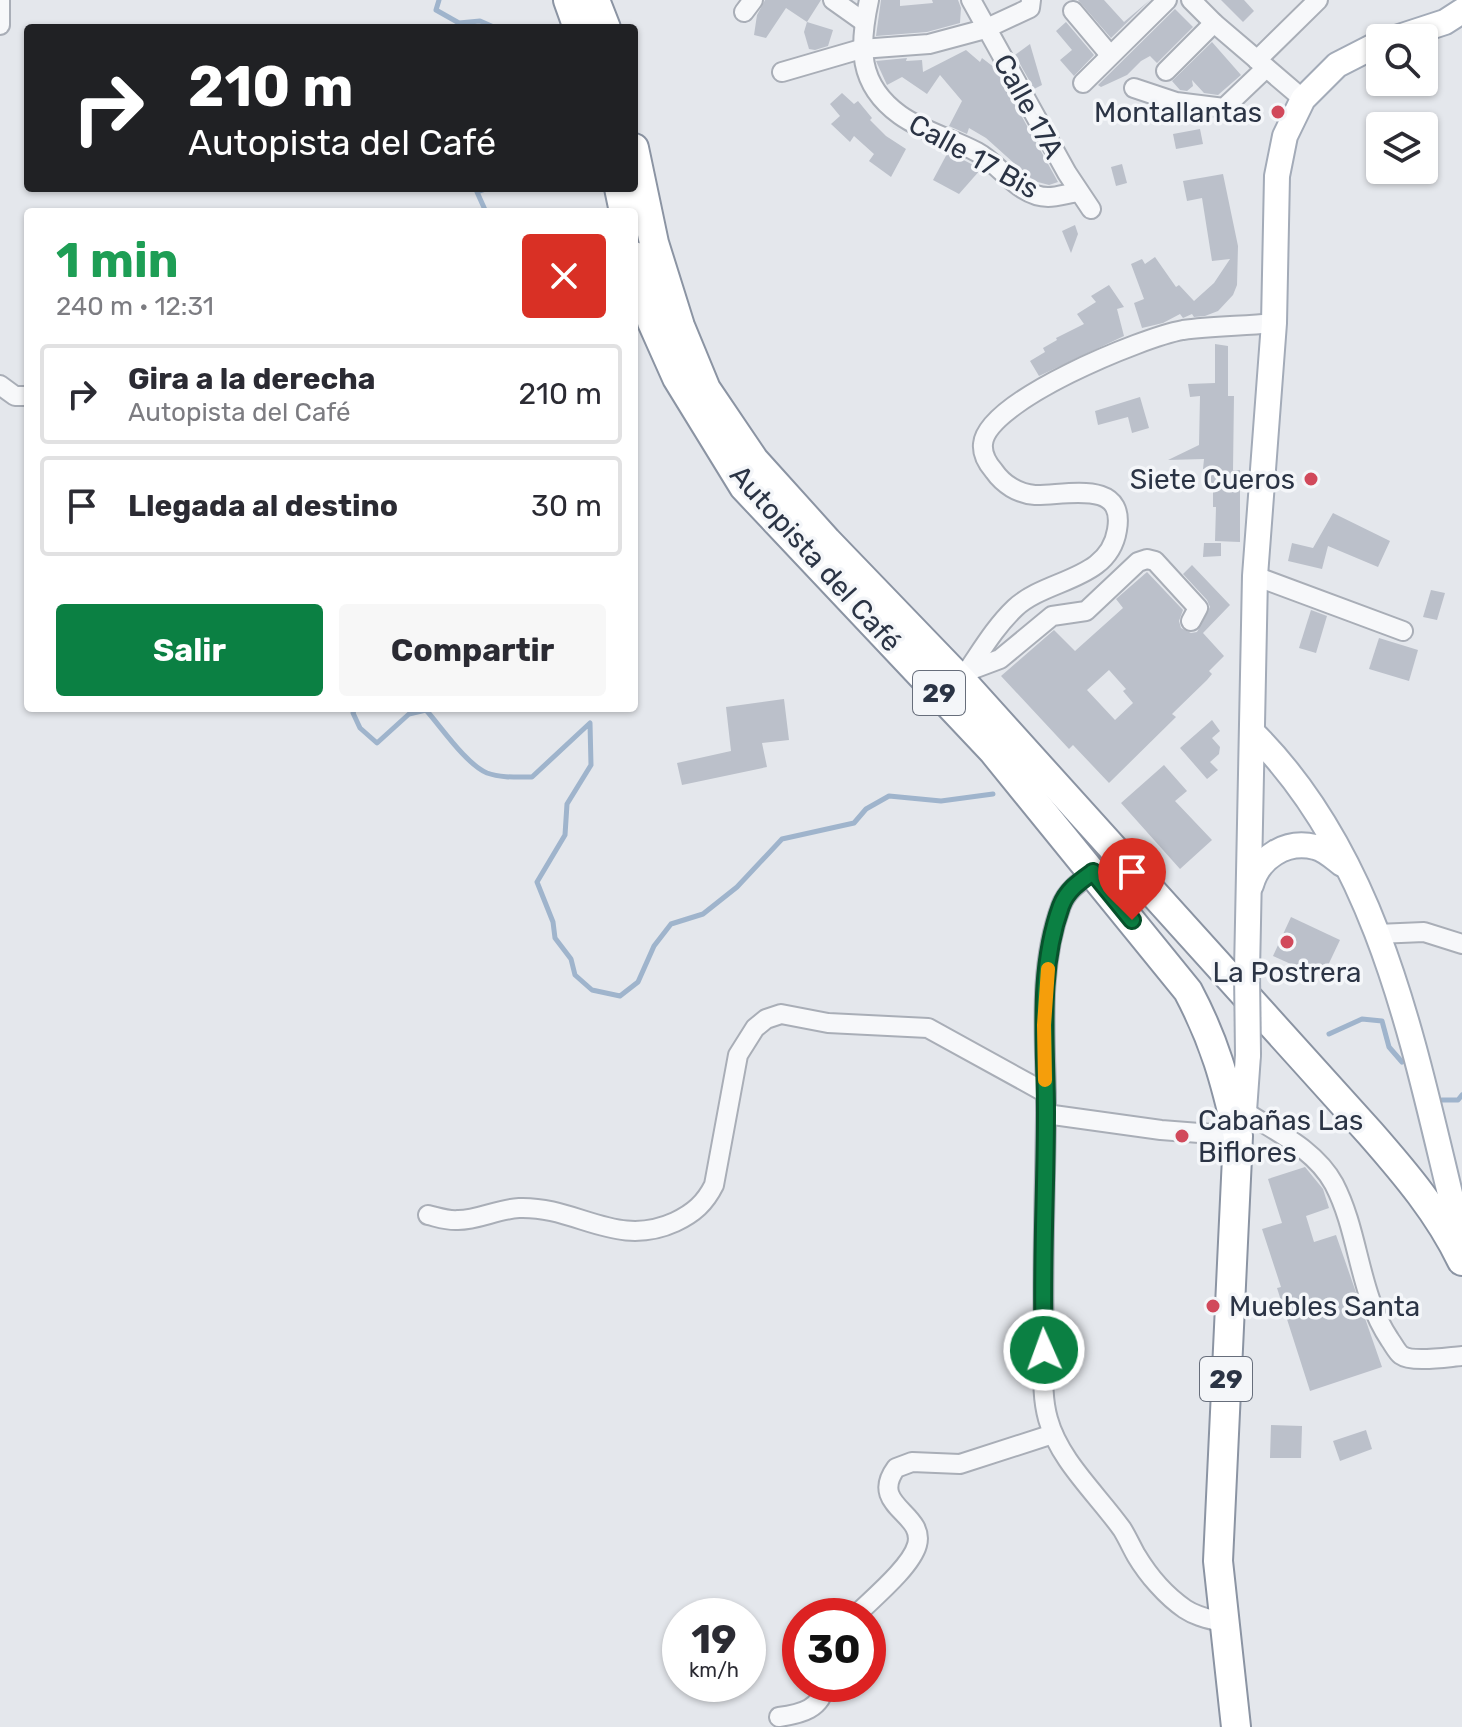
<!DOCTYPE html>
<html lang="es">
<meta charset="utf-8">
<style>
body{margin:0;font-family:Rubik,sans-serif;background:#f7f7f7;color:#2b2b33;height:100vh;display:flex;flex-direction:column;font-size:30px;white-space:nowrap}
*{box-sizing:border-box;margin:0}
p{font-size:26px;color:#7c7c81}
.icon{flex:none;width:44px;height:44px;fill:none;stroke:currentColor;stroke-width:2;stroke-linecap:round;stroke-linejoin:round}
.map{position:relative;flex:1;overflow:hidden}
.sheet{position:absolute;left:24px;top:208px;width:614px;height:504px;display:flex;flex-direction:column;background:#fff;border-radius:8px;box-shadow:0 2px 6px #0004}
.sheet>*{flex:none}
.hud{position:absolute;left:24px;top:24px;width:614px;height:168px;border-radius:8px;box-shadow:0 2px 6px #0004;background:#202124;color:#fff;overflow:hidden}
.tools{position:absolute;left:1366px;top:24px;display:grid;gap:16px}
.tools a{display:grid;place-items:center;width:72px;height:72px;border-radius:8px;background:#fff;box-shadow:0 2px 6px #0004;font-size:40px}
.speed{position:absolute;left:662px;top:1598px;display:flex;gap:16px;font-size:40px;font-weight:700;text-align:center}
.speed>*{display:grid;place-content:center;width:104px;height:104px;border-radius:50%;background:#fff;box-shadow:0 2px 6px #0004;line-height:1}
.speed small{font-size:20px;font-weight:400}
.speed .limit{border:12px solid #d22;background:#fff;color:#111}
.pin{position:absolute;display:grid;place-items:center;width:68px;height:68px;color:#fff;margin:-82px -34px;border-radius:50% 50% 50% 0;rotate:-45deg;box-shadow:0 0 8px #0007}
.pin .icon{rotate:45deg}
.me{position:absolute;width:88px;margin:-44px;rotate:358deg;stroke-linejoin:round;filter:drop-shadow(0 0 6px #0008)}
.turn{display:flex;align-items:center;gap:28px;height:168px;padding:0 32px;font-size:36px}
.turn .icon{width:104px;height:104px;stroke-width:2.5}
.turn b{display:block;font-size:56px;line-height:68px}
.round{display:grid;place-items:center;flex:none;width:84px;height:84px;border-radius:8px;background:#f7f7f7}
.head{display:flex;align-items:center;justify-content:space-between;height:136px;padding:0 32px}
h1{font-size:48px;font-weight:700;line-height:60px;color:#1e9e55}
.action{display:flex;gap:16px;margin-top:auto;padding:16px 32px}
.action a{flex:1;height:92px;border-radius:8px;background:#0b8043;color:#fff;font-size:32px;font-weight:700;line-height:92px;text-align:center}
.action a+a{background:#f7f7f7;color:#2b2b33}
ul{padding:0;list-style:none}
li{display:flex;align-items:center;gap:24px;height:100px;margin:0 16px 12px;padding:0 16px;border:4px solid #e1e1e2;border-radius:8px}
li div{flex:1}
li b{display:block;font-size:30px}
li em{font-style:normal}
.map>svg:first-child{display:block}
</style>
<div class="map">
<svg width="1462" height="1727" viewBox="0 0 1462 1727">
<rect width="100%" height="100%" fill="#e4e7ec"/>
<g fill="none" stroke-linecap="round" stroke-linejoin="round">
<!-- stream -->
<g stroke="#9fb4cc" stroke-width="5">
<polyline points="439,0 436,10 459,23 480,21 496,28"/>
<polyline points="486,212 477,192 489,188"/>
<path d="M355,708L353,713L360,728L377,743L409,714L426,710C442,728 466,764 487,773C501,778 517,777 532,777L590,723L591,765L567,804L565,835L537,882L553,922L555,938L571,959L575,975L592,990L620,996L638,982L654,946L671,924L703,914L737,887L782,839L854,823L866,809L889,796L941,801L993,794"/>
<polyline points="1329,1034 1362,1019 1382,1021 1389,1047 1402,1062"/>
<polyline points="1442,1100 1458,1100 1462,1095"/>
</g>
</g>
<!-- building -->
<g fill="#bbc0ca" fill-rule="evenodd">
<polygon points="765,0 821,0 807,22 786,8 766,38 754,35 757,15"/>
<polygon points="881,0 900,0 900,6 933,3 932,0 958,0 961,8 960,23 927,32 876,36"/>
<polygon points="1078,0 1104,0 1124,22 1150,0 1111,38"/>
<polygon points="1221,0 1244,0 1254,11 1243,22"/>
<polygon points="1175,9 1193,27 1157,63 1150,56 1141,61 1127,75 1101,87 1098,85"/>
<polygon points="807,22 833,30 828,46 815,50 809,49 804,32"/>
<polygon points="1066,22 1094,55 1074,76 1060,60 1072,50 1056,31"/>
<polygon points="1212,42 1241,75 1218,95 1204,93 1192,80 1193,86 1187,91 1180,90 1172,81"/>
<polygon points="1030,44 1042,85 1034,89 1015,55"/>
<polygon points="966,50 980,62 982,58 995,68 1058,182 1049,185 1034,181 986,138 969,128 967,134 949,126 962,101 940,75 927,94 902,77 887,85 876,61 907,58 906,61 922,60 923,72"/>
<polygon points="842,93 854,104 858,101 872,118 870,120 886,136 906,149 891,177 869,161 874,154 854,136 850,142 831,124 840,116 830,104"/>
<polygon points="1200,129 1203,144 1176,149 1173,134"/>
<polygon points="948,152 981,169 959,194 933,180"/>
<polygon points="1122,164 1127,183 1116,186 1111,167"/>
<polygon points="1223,174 1238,246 1237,285 1233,295 1218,311 1205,316 1194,317 1192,314 1183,318 1180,314 1163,323 1142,328 1134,303 1144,299 1131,264 1142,259 1145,264 1155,257 1176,287 1179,285 1194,301 1214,283 1230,259 1212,261 1202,198 1187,201 1183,181"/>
<polygon points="1075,225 1078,234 1071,253 1062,231"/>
<polygon points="1109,285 1124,307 1117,309 1124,336 1039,376 1030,361 1045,352 1043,348 1057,340 1056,338 1084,324 1077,314 1096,302 1091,296"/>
<polygon points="1215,344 1228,346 1228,396 1234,396 1233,470 1240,470 1240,542 1215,541 1216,507 1213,507 1213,489 1209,489 1208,469 1203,469 1204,459 1168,460 1199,445 1200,396 1190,397 1188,384 1215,383"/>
<polygon points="1140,397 1149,428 1132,433 1128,417 1098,425 1095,411"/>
<polygon points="1333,513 1390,541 1378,567 1328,546 1322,569 1288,561 1292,543 1313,548"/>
<polygon points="1204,543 1221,543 1221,556 1203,557"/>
<path d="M1192,565L1230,605L1203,633L1224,656L1209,671L1212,674L1207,680L1172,714L1176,717L1109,783L1073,745L1069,749L1001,676L1054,630L1075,651L1123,608L1116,599L1147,572L1183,610L1179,621L1181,628L1191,633L1197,632L1210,607L1207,600L1183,574ZM1109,670L1126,689L1123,691L1133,703L1115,720L1087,690Z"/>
<polygon points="1431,590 1445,593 1437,620 1423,617"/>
<polygon points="1311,610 1327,616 1316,653 1299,648"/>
<polygon points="1379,638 1418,650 1409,681 1369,669"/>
<polygon points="784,699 789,740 762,743 767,767 682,785 677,763 731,751 726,707"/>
<polygon points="1212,720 1220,731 1212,738 1220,747 1219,754 1210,762 1218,770 1207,779 1180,748"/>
<polygon points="1164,765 1187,791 1175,801 1212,840 1180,869 1121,803"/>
<polygon points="1291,917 1340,940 1322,978 1273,956"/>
<polygon points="1305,1167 1323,1189 1329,1208 1306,1216 1314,1242 1336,1235 1382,1367 1310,1391 1277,1288 1281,1287 1262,1229 1282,1223 1268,1179"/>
<polygon points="1271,1425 1302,1426 1301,1458 1270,1458"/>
<polygon points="1366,1430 1372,1449 1340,1461 1333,1441"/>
</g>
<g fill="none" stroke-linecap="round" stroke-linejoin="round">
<!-- minor casing -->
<g stroke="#a9aeb7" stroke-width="22">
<g id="minor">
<polyline points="833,0 864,22"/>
<path d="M869,0C859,46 857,84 900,115C922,131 953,139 977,152C1001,165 1019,197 1048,197C1058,197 1069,193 1078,192"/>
<polyline points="971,0 1067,173 1091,209"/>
<polyline points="1191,0 1214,23 1303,99"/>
<polyline points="1073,11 1110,55"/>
<polyline points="744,12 753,0"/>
<polyline points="0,25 0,0"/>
<polyline points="1257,60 1318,0"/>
<polyline points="1166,71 1214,23"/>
<polyline points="782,72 861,49 929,44 985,29 1030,8 1031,0"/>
<polyline points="1083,83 1167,0"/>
<polyline points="1134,88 1176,102 1224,108 1266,68"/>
<polyline points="0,385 15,396 28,396"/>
<polyline points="1255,576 1403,631"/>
<polyline points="968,671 1000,659 1052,616 1086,611 1138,562 1147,559 1155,561 1198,608 1191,621"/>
<path d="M961,680C979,655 993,629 1015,608C1047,578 1109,581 1117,530C1126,478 1064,496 1035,495C1018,494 1003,484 994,471C987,463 982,454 983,444C986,401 1143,337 1183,330C1212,326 1244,326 1274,323"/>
<path d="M1093,872C1080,882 1067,890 1061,906C1036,973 1047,1047 1046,1116C1045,1193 1042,1270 1044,1346C1044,1371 1041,1394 1048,1419C1059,1460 1097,1494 1122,1529C1127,1537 1131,1546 1136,1555C1148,1575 1166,1596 1185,1609C1197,1617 1210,1619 1224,1623"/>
<polyline points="1377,934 1424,932 1462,944"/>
<path d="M1244,1111C1276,1132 1315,1149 1334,1184C1360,1234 1358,1293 1390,1340C1393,1344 1397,1352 1401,1355C1412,1363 1448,1357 1462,1356"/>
<polyline points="1046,1114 1161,1130 1238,1136"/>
<path d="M428,1215C437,1217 448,1221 458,1220C478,1220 498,1209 519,1208C577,1206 616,1249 675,1222C694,1213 705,1203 714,1185L738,1055L755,1028L766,1019L781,1014L828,1023L928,1028L1046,1093"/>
<path d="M855,1616C872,1599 911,1567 917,1545C926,1513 868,1506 896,1468L912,1462L960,1464L1053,1434"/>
<path d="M779,1717C801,1714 822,1709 825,1684"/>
</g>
</g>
<!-- major casing -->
<g stroke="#a3abb8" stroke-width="28">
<g id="major">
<polyline points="1396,38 1445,22 1462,11"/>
<path d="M1253,733C1387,866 1417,1067 1462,1242"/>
<path d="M1251,885C1259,857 1286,840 1315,847C1325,849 1334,858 1342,864"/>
<polyline points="1247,972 1255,576 1274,323 1277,176 1285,136 1303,99 1337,65 1380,43"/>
<polyline points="1238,1136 1244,1111 1248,1055"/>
</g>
</g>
<!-- highway casing -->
<g stroke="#8b94a3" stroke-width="32">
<g id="highway">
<polyline points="568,0 578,28"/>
<polyline points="595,0 606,28"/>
<path d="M634,148L654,243L680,326L706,389L754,460L827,541L961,680L1370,1133C1405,1173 1439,1213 1462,1261"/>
<polyline points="619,188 624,212"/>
<path d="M634,256L652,322L677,378L744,487L993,751L1188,991C1215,1042 1225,1080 1238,1136L1218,1561L1236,1727"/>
</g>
</g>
<!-- minor -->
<use href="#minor" stroke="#f7f8fa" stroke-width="18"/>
<!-- major -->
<use href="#major" stroke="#fff" stroke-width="24"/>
<!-- highway -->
<use href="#highway" stroke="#fff" stroke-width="28"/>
<!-- major-bridge casing -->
<g stroke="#a3abb8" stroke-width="28" stroke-linecap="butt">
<polyline id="major-bridge" points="1247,972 1248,1055"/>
</g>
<!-- major-bridge -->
<use href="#major-bridge" stroke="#fff" stroke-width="24"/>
</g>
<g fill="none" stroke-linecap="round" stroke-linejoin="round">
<!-- route casing -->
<g stroke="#07532c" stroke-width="20">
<path id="route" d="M1044,1350C1041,1271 1046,1192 1046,1112C1046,1044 1037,972 1061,906C1067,890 1079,882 1093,872L1132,920"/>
</g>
<!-- route -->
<use href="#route" stroke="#0b8043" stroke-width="14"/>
<!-- slow -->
<polyline stroke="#f59e0b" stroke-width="14" points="1045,1080 1044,1025 1048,969"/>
</g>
<!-- markers -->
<g fill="#d1495b" stroke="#f4f6f9" stroke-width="3">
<circle cx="1278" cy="112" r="8"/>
<circle cx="1311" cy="479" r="8"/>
<circle cx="1287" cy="942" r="8"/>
<circle cx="1182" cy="1136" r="8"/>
<circle cx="1213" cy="1306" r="8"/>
</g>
<g text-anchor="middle" stroke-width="7" stroke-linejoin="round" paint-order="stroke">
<!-- shield labels -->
<g fill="#f4f6f9" stroke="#676e7b" stroke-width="2">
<rect x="913" y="671" width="52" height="44" rx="6"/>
<rect x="1200" y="1357" width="52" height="44" rx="6"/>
</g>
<g font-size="26" font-weight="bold" fill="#2b3445">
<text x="939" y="702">29</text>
<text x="1226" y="1388">29</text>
</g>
<!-- street labels -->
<g font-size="28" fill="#2b3445" stroke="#f4f6f9">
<text transform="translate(1029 106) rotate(61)" y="10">Calle 17A</text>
<text transform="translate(974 156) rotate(29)" y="10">Calle 17 Bis</text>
<text transform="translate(816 558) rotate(48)" y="10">Autopista del Café</text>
</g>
<!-- poi labels -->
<g font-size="28" fill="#2b3445" stroke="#f4f6f9" text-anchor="end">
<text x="1262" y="122">Montallantas</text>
<text x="1295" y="489">Siete Cueros</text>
<text x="1287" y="982" text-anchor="middle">La Postrera</text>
<text x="1198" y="1130" text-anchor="start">Cabañas Las<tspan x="1198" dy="32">Biflores</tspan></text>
<text x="1229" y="1316" text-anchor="start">Muebles Santa</text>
</g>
</g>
</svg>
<div class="tools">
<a><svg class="icon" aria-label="search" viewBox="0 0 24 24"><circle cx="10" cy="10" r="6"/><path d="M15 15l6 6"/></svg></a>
<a><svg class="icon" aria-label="layers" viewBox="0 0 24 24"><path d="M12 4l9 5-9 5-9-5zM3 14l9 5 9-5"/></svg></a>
</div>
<div class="speed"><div>19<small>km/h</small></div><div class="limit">30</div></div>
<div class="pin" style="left:1132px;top:920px;background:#d93025"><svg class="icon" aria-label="arrive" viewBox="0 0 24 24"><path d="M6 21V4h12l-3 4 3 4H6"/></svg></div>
<svg class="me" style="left:1044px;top:1350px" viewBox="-20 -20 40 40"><circle r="17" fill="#0b8043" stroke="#fff" stroke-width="3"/><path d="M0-11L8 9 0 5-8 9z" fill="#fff"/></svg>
<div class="hud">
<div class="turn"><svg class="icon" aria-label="right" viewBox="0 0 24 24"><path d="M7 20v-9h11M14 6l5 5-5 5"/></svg><div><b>210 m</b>Autopista del Café</div></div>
</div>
<section class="sheet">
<div class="head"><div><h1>1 min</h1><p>240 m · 12:31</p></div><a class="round" style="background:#d93025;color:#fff"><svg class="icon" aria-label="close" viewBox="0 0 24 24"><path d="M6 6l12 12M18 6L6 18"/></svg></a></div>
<ul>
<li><svg class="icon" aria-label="right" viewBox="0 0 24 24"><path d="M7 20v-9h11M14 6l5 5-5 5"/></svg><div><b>Gira a la derecha</b><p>Autopista del Café</p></div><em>210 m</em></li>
<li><svg class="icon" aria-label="arrive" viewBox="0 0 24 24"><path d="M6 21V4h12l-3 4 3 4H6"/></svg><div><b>Llegada al destino</b></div><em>30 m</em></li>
</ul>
<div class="action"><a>Salir</a><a>Compartir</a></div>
</section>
</div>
